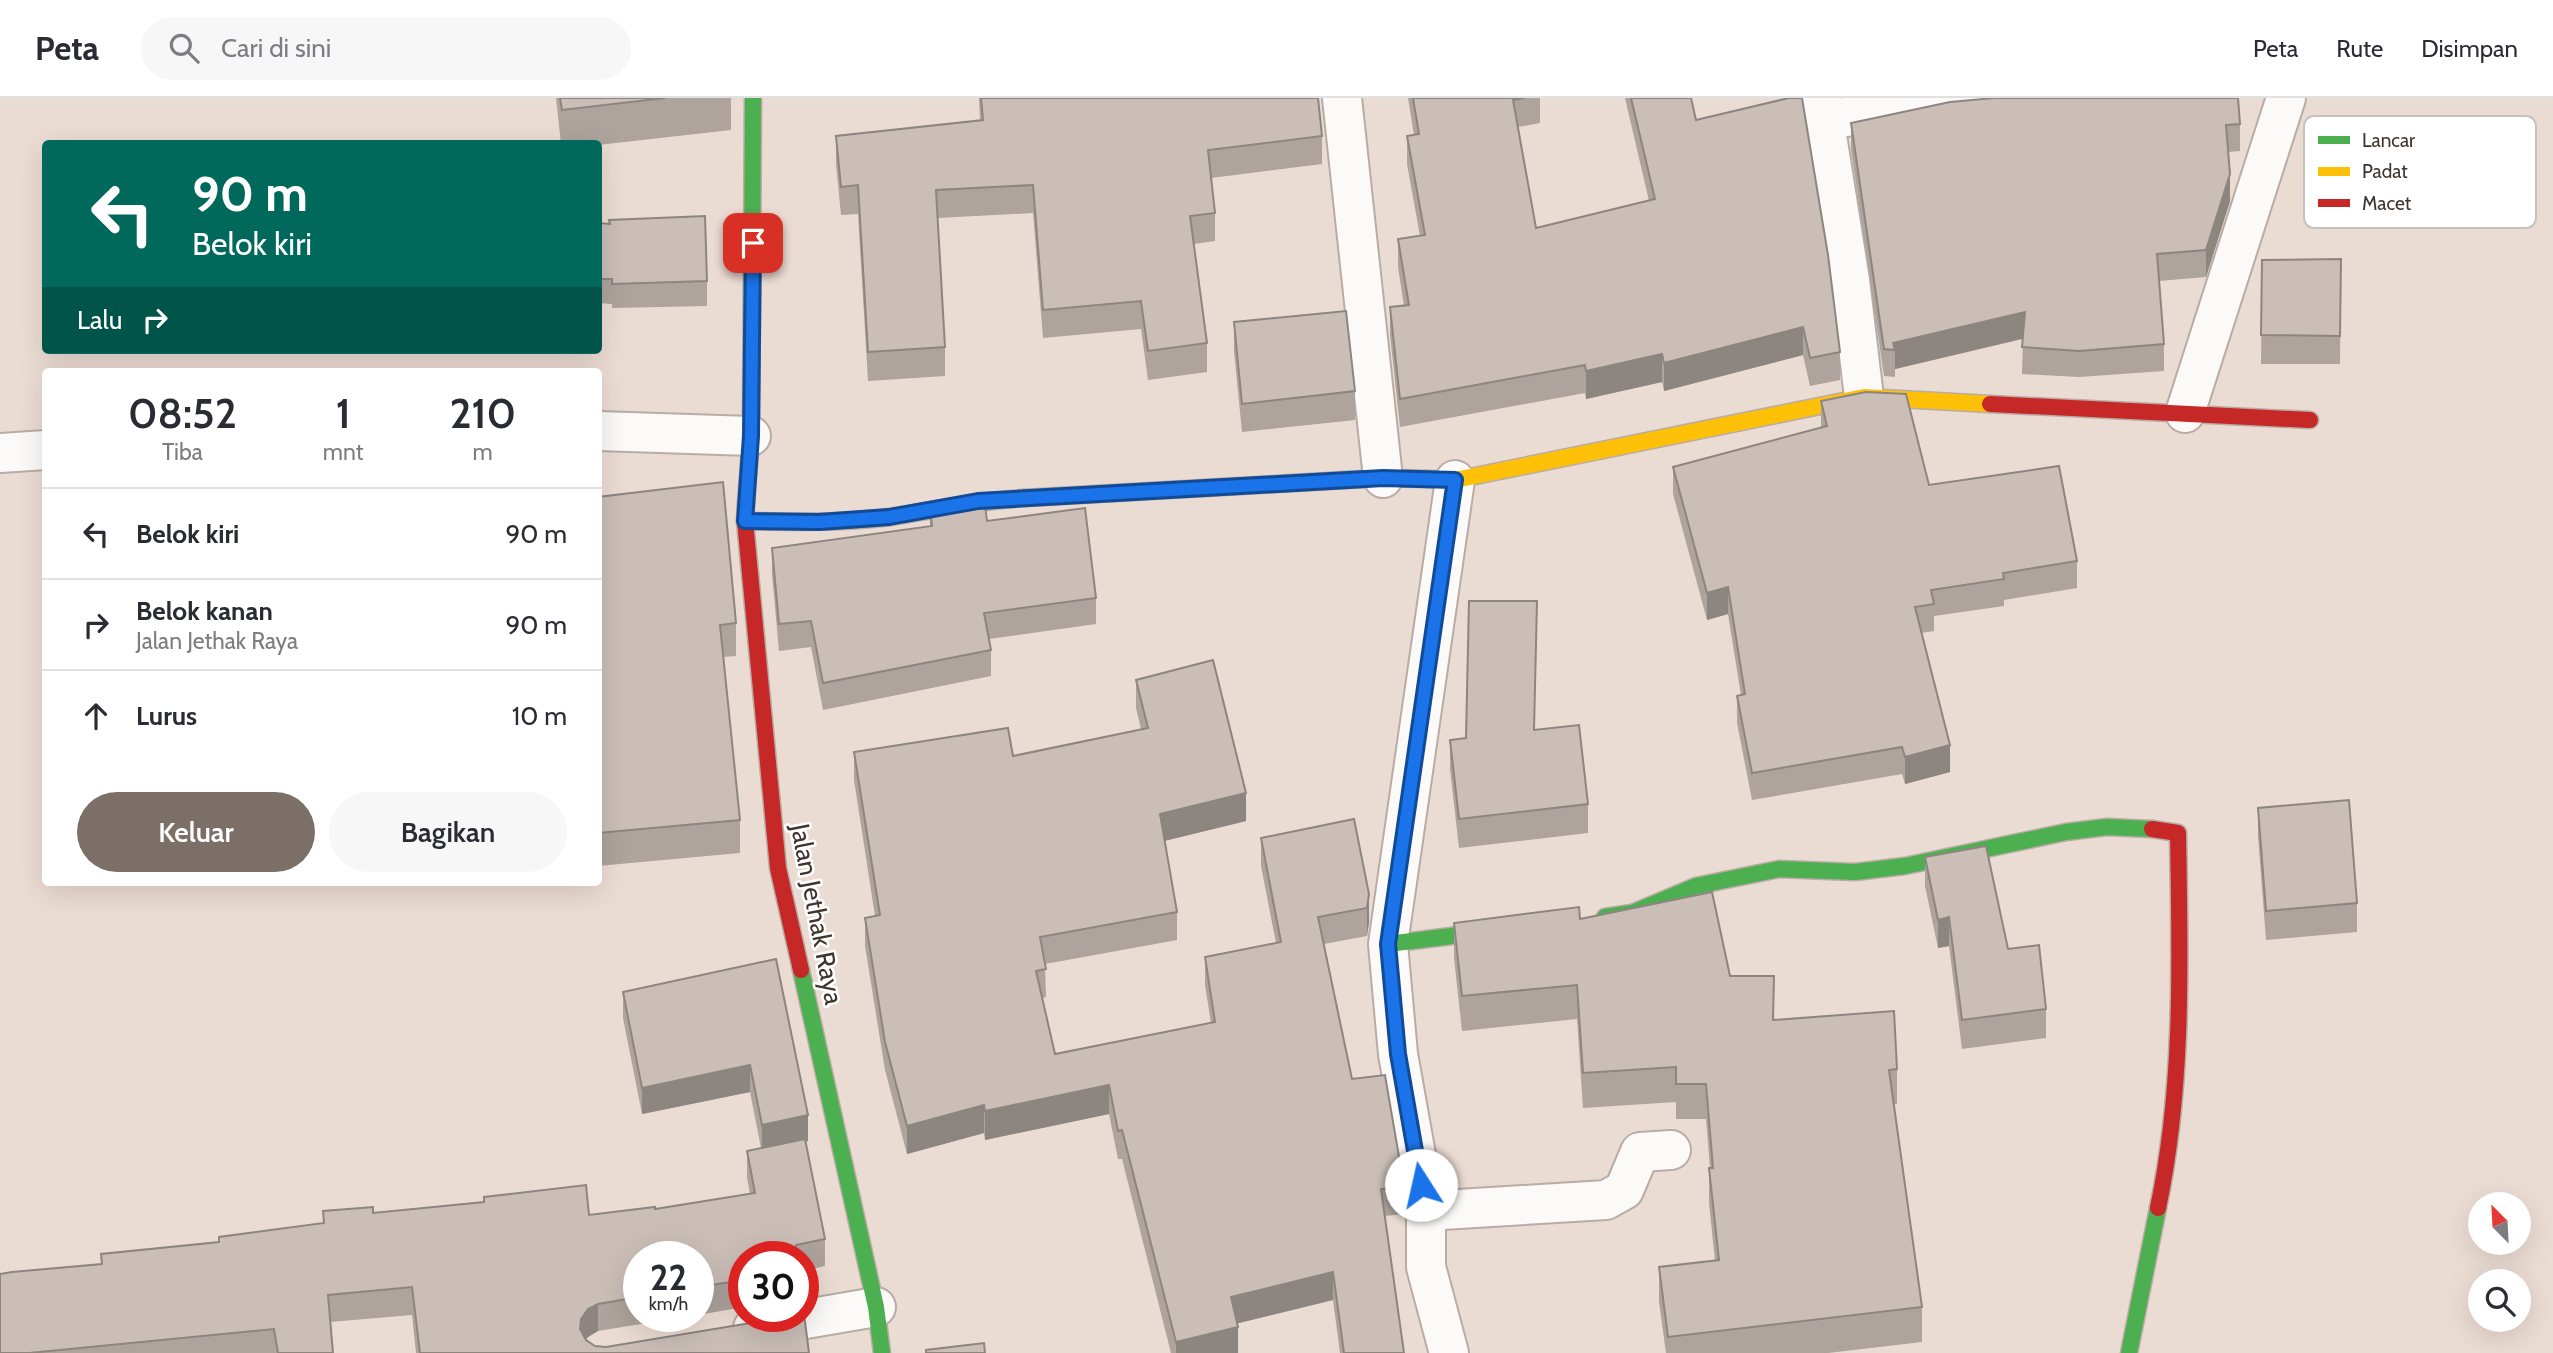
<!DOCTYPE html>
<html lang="id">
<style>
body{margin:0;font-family:Cabin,sans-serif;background:#f7f7f7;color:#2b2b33;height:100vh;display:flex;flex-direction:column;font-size:26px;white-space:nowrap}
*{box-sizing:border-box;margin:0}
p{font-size:23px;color:#7c7c81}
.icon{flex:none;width:38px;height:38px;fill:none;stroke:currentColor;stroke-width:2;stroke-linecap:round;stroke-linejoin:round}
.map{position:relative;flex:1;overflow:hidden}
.panel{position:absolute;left:42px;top:270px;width:560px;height:518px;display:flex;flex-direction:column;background:#fff;border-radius:7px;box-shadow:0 7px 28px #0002}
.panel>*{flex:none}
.banner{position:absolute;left:42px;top:42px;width:560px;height:214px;border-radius:7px;box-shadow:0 7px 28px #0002;background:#00695c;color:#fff;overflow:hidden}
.needle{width:46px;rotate:336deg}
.tools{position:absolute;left:2468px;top:1094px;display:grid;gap:14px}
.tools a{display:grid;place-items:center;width:63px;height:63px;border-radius:50%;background:#fff;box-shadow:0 7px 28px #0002;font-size:35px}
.speed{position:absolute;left:623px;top:1143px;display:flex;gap:14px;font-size:35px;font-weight:700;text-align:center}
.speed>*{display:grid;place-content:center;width:91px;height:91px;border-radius:50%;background:#fff;box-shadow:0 7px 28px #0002;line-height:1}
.speed small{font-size:18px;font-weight:400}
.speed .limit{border:10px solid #d22;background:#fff;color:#111}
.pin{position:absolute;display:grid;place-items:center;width:60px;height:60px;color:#fff;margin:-30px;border-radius:14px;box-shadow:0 4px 10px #0006}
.me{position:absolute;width:77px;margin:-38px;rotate:350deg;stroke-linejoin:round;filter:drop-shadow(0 0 5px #0008)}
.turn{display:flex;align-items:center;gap:24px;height:147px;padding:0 35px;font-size:32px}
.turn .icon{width:91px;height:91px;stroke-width:2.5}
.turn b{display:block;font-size:49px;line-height:60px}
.then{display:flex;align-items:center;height:66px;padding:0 35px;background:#0003;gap:14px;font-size:26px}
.eta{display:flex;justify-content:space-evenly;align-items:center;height:119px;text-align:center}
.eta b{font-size:42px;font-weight:600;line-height:49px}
.cta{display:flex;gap:14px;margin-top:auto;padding:14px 35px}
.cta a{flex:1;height:80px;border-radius:42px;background:#7b6f68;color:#fff;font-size:28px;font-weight:600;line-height:80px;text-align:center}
.cta a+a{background:#f7f7f7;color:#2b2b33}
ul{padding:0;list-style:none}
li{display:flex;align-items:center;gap:21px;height:91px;padding:0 35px;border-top:2px solid #e1e1e2}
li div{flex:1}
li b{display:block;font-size:26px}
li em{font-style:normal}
header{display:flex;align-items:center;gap:42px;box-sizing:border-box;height:98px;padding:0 35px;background:#fff;border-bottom:2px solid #e1e1e2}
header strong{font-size:33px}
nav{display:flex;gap:38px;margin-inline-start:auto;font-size:24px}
.search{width:490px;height:63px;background:#f7f7f7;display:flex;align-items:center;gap:18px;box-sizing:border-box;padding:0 24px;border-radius:38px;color:#7c7c81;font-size:26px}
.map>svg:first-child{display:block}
</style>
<header>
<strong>Peta</strong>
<div class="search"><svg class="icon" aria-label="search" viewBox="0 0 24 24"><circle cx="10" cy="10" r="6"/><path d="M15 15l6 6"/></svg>Cari di sini</div>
<nav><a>Peta</a><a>Rute</a><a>Disimpan</a></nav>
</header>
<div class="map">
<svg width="2553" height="1255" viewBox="0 0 2553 1255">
<rect width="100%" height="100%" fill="#ebdcd3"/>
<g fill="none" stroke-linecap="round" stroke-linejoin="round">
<!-- street casing -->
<g stroke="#b8aca5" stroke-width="42">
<g id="street">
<polyline points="1342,0 1383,380"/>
<polyline points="1821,0 1850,182 1864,299"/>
<polyline points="1824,21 2042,0"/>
<polyline points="2185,315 2286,0"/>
<polyline points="598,333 751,338"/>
<polyline points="0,355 46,352"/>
<polyline points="1426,1113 1606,1102 1624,1092 1640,1054 1671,1052"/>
<polyline points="753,1230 876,1209"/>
<polyline points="1449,1255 1426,1169 1426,1113 1398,956 1388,846 1455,382"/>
</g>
</g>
<!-- fast casing -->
<g stroke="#b8aca5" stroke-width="19">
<g id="fast">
<polyline points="746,406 751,338 753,0"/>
<path d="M745,423C793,424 842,425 890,419C935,412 978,403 1024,400"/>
<polyline points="1605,819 1632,815 1696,788 1779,771 1855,774 1905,768 2066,734 2107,729 2152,731"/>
<polyline points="1388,846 1507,831"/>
<polyline points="801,872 876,1209 882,1255"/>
<polyline points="2129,1255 2158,1110"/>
</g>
</g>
<!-- slow casing -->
<g stroke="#b8aca5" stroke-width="19">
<polyline id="slow" points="1427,381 1455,382 1864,299 1990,306"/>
</g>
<!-- jam casing -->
<g stroke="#b8aca5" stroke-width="19">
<g id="jam">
<polyline points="1990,306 2310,322"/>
<polyline points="1024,400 1383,380 1427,381"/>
<polyline points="746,406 745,423 778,770 801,872"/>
<path d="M2152,731L2178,735C2180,860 2184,987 2158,1110"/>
</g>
</g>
<!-- street -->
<use href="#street" stroke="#fcfaf8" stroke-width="38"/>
<!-- fast -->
<use href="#fast" stroke="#4caf50" stroke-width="16"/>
<!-- slow -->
<use href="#slow" stroke="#ffc107" stroke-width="16"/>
<!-- jam -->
<use href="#jam" stroke="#c62828" stroke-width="16"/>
</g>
<!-- wall -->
<g fill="#aea39d">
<polygon points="556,0 731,0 731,32 598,47 598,46 561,46"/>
<polygon points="979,0 1318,0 1322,38 1322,66 1211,80 1215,115 1215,143 1194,146 1207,245 1207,274 1148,282 1141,231 1043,240 1033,115 938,120 945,249 945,278 868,283 858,116 841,117 836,66 836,38 980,22"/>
<polygon points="1408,0 1540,0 1540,25 1518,29 1536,130 1649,103 1625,0 1691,0 1696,22 1840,254 1840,282 1810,288 1803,257 1664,293 1662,284 1586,301 1585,295 1400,329 1390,237 1390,209 1404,208 1398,169 1398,141 1420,138 1407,66 1407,38 1414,37"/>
<polygon points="1851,25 2240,26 2240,53 2228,54 2230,103 2206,179 2159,183 2164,246 2164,273 2079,279 2022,276 2023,241 1895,271 1895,279 1884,278 1851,51"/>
<polygon points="598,125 707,183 707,208 612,210 612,206 598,205"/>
<polygon points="2341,161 2340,266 2261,266 2262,162"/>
<polygon points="1234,224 1355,293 1355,322 1242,334 1234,253"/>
<polygon points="1821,303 1929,387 2077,463 2077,490 2004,502 2004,508 1934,518 1934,533 1921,535 1950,674 1905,686 1902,676 1752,702 1737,625 1737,598 1741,597 1728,516 1707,522 1673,396 1673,369 1821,330"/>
<polygon points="598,399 736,525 736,558 723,559 740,722 740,755 598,768"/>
<polygon points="930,407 987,423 1096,500 1096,526 989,541 991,552 991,578 823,612 811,549 779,553 772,476 772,450 930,428"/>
<polygon points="1136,582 1246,723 1164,743 1177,814 1177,842 1045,866 1046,899 1042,900 1055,956 1211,925 1205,887 1205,859 1276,845 1261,768 1261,740 1369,796 1369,824 1367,838 1324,846 1352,981 1404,1088 1404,1116 1385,1118 1404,1255 1340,1255 1333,1202 1238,1225 1238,1255 1171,1255 1122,1061 1118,1061 1109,1016 985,1042 984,1035 907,1056 885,972 865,848 865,820 875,818 854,682 854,654 1013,658 1141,631 1136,610"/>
<polygon points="1535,632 1588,706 1588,735 1459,750 1450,671 1450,642"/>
<polygon points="2258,710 2357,805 2357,834 2266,842 2258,738"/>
<polygon points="1925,759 2008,851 2046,911 2046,940 1962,951 1949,848 1938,850 1925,788"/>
<polygon points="1580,821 1730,878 1774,922 1897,971 1897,1006 1894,1006 1922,1209 1922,1244 1828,1255 1666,1255 1659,1204 1659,1169 1715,1163 1709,1105 1709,1070 1710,1070 1706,1021 1676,1021 1676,1004 1583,1010 1577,921 1462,933 1454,860 1454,825"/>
<polygon points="776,861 808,1043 806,1044 825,1141 825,1168 803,1173 803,1158 744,1158 744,1209 698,1217 698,1158 639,1158 639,1218 690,1218 598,1233 588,1239 585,1242 595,1248 606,1249 809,1255 416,1255 412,1217 330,1224 333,1255 0,1255 101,1166 101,1156 219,1144 323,1125 323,1113 373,1115 589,1117 655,1111 750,1096 747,1080 747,1053 761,1050 750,994 642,1016 623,920 623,894"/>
</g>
<!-- shaded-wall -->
<g fill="#8d8580">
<polygon points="2230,76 2230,103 2206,179 2206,152"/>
<polygon points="2025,214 2025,240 1895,271 1895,252 1893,245"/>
<polygon points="1803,229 1803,257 1664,293 1664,265"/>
<polygon points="1662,256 1662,284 1586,301 1586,273"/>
<polygon points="1728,489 1728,516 1707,522 1707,495"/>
<polygon points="1950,647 1950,674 1905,686 1905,659"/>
<polygon points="1246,695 1246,723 1160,744 1160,716"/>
<polygon points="1369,796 1369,824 1367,838 1367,810"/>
<polygon points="1949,819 1949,848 1938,850 1938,822"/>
<polygon points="750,967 750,994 642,1016 642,990"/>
<polygon points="1109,987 1109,1016 985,1042 985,1013"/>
<polygon points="984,1007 984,1035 907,1056 907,1028"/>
<polygon points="808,1017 808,1043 762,1053 762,1027"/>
<polygon points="1333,1174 1333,1202 1231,1227 1231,1199"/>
<polygon points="598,1206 598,1233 588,1239 581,1248 580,1231 581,1221 588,1211"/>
<polygon points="1238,1229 1238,1255 1176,1255 1176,1244"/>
</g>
<!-- building -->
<g fill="#cabeb7" stroke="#8d8580" stroke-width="2">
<polygon points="560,0 665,0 562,12"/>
<polygon points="981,0 1318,0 1322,38 1208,52 1215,115 1190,118 1207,245 1148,253 1141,203 1043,212 1033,87 936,92 945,249 868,254 858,87 841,89 836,38 983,22"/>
<polygon points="1413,0 1524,0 1513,2 1536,130 1655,101 1631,0 1691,0 1696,22 1789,0 1802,0 1828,157 1840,254 1810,260 1803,229 1664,265 1662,256 1586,273 1585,267 1400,301 1390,209 1409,207 1398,141 1425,137 1407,38 1419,36"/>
<polygon points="1994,0 2238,0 2240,26 2226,27 2230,76 2206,152 2157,156 2164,246 2079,253 2022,249 2025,214 1893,245 1895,252 1884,251 1851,25 1950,4"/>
<polygon points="705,118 707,183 612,186 612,181 598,181 598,125 610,126 609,122"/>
<polygon points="2341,161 2340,238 2261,237 2262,162"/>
<polygon points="1346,213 1355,293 1242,306 1234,224"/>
<polygon points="1866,294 1906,296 1929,387 2059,368 2077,463 2003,475 2004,481 1931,492 1934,506 1915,509 1950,647 1905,659 1902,649 1752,675 1737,598 1745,596 1728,489 1707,495 1673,369 1827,328 1821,303"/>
<polygon points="723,384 736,525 720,527 740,722 598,735 598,399"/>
<polygon points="981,398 984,398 987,423 1085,410 1096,500 984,515 991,552 823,585 811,523 779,526 772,450 932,428 930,407"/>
<polygon points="1469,503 1537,503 1534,632 1579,627 1588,706 1459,721 1450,642 1466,640"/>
<polygon points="1213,562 1246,695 1160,716 1177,814 1040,839 1046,871 1036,873 1055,956 1215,924 1205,859 1281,844 1261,740 1354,721 1369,796 1367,810 1318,819 1352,981 1385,977 1404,1088 1381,1091 1404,1255 1344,1255 1333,1174 1231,1199 1238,1229 1176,1244 1122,1032 1118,1033 1109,987 985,1013 984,1007 907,1028 885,944 865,820 880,817 854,654 1008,630 1013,658 1148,630 1136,582"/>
<polygon points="2349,702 2357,805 2266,813 2258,710"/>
<polygon points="1986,748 2008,851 2039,847 2046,911 1962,922 1949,819 1938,822 1925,759"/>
<polygon points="1712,794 1730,878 1774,878 1773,922 1894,913 1897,971 1889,972 1922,1209 1668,1239 1659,1169 1719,1162 1709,1070 1713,1070 1706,986 1676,986 1676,969 1583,975 1577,887 1462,898 1454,825 1579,809 1580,821"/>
<polygon points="776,861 808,1017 762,1027 750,967 642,990 623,894"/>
<polygon points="805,1041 825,1141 796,1147 797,1158 744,1158 744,1182 698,1189 698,1158 639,1158 639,1199 598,1206 588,1211 581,1221 580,1231 586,1242 595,1248 606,1249 792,1218 803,1218 804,1216 809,1255 420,1255 412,1189 328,1197 333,1255 278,1255 274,1231 29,1255 0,1255 0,1176 12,1174 102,1166 101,1156 219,1144 219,1139 324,1125 323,1113 373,1109 373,1115 484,1104 484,1099 586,1087 589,1117 655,1109 655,1111 755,1095 747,1053"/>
<polygon points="984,1245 985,1255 926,1255 926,1252"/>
</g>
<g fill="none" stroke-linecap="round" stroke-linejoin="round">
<!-- route casing -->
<g stroke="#114b97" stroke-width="18">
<polyline id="route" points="753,145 751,338 745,423 819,424 889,419 978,403 1383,380 1455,382 1388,846 1398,956 1421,1087"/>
</g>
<!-- route -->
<use href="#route" stroke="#1a73e8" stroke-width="12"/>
</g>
<g text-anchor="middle" stroke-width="5" stroke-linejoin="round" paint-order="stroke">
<!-- street labels -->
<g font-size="26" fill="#3f342e" stroke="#fff">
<text transform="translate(817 816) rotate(79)" y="9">Jalan Jethak Raya</text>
</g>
</g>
<!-- legend -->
<rect x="2304" y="18" width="232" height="112" rx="10" fill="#fff" stroke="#c5c2c0" stroke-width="2"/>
<rect x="2318" y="38" width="32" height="8" fill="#4caf50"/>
<rect x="2318" y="69" width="32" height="9" fill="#ffc107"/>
<rect x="2318" y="101" width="32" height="8" fill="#c62828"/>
<g font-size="19" fill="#3f342e">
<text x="2362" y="49">Lancar</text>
<text x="2362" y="80">Padat</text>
<text x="2362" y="112">Macet</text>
</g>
</svg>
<div class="tools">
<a><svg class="needle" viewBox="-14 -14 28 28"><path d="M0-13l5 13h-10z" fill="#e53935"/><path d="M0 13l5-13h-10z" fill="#7c7c81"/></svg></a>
<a><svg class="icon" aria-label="search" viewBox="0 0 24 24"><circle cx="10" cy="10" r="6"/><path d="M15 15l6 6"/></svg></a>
</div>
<div class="speed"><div>22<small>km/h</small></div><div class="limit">30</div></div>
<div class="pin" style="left:753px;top:145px;background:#d93025"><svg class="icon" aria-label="arrive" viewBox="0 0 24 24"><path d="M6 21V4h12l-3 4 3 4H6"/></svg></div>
<svg class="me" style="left:1421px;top:1087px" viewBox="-20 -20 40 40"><circle r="19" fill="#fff"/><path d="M0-13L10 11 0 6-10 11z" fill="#1a73e8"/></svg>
<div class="banner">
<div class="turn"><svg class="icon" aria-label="left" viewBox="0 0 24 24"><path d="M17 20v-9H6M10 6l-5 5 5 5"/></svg><div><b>90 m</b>Belok kiri</div></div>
<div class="then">Lalu<svg class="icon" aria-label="right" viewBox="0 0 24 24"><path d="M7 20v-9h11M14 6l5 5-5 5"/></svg></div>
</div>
<section class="panel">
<div class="eta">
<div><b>08:52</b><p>Tiba</p></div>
<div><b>1</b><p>mnt</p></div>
<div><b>210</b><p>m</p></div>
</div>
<ul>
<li><svg class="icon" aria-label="left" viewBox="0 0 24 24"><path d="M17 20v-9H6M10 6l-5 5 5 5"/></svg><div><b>Belok kiri</b></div><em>90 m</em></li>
<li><svg class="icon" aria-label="right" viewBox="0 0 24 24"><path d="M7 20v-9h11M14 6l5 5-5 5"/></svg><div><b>Belok kanan</b><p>Jalan Jethak Raya</p></div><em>90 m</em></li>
<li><svg class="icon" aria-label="ahead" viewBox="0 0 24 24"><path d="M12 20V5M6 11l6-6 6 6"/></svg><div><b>Lurus</b></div><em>10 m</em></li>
</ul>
<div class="cta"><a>Keluar</a><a>Bagikan</a></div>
</section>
</div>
